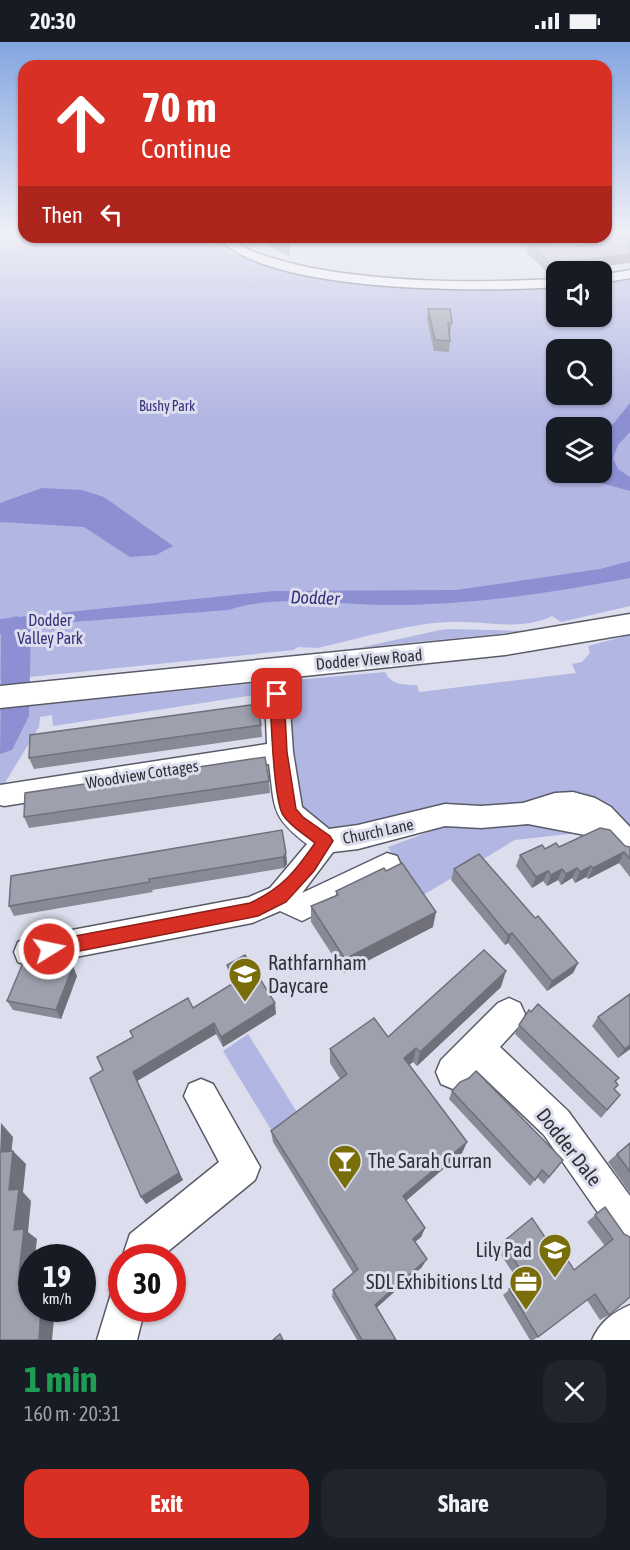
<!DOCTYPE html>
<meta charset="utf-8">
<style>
body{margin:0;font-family:"Asap Condensed",sans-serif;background:#20242c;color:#f1f3f6;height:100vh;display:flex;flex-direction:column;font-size:22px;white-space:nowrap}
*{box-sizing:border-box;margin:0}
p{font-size:20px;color:#9ea1a6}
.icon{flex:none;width:33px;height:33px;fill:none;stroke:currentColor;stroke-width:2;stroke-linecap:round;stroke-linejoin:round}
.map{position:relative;height:1298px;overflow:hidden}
.drawer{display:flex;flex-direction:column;background:#171b24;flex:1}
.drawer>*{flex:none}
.hud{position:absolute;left:18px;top:18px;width:594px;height:183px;border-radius:18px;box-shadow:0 2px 4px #0004;background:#d93025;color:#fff;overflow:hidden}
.fabs{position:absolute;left:546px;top:219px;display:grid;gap:12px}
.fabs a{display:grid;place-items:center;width:66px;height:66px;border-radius:12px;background:#171b24;box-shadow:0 2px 4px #0004;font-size:30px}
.speed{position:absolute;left:18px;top:1202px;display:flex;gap:12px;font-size:30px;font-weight:700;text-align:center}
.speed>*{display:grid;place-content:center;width:78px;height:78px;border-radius:50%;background:#171b24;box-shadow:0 2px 4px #0004;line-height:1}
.speed small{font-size:15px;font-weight:400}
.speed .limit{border:9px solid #d22;background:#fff;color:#111}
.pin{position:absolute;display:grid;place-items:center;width:51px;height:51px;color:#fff;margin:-26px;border-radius:12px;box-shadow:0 3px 9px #0006}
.me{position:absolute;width:66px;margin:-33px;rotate:80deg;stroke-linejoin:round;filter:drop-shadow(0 0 4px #0008)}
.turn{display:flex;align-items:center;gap:21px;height:126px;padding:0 24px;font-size:27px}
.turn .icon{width:78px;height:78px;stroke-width:2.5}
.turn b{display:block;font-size:42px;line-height:51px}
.then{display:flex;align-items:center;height:57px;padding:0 24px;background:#0003;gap:12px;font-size:22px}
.round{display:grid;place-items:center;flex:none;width:63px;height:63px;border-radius:18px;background:#20242c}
.headline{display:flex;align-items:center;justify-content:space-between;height:102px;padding:0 24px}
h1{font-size:36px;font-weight:700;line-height:45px;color:#1e9e55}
.cta{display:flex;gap:12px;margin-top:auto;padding:12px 24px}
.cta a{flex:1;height:69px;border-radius:18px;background:#d93025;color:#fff;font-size:24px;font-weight:700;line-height:69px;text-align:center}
.cta a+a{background:#20242c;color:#f1f3f6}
.status{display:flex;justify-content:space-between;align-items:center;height:42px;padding:0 30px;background:#171b24;direction:ltr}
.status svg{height:16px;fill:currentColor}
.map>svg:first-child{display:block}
</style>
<div class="status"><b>20:30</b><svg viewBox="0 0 49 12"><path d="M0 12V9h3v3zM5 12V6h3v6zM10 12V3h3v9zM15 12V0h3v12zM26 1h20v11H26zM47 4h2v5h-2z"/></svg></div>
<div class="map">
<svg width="630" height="1298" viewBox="0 0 630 1298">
<rect width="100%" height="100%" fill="#dcdeed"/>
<!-- green -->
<g fill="#b2b6e3" fill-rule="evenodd">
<path d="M0,192H24V195H207L211,203L278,228L312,234L434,244L556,243V274H602V239L630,237V564L561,580L552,574C521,590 481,578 448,580C407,582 358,597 317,606L298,605L294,608L0,638ZM556,308H602V352H556ZM556,386H602V430H556Z"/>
<polygon points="449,587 525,589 358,606 440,588"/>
<path d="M630,593V795L622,786L515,798L420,855L388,805L453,781L343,791L324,787L296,766L288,666L297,658L295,638L385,630C391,643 404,643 417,643L419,650L576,631L572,622L582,620L590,611L588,604Z"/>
<polygon points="259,641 261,652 53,684 52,673 40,675 39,685 0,749 0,710 14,687 19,665"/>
<polygon points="248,992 300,1075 275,1094 223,1009"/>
</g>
<!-- water -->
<g fill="#8c8fd1">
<polygon points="630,361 630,390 618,403 613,416 618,427 630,435 630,449 594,439 583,431 602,430 602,387 614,381"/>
<polygon points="42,446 82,448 104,455 173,504 156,513 130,515 84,485 0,480 0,461"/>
<path d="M630,519V536C551,551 471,563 391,563C335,563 282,551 228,568L72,580L0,592V577L274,549L456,548L600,527Z"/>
</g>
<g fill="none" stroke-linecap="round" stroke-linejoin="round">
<!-- river -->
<polygon fill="#8c8fd1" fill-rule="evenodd" points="16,574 26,577 31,584 29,674 12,708 0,712 1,584 6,577"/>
<!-- minor casing -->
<g stroke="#5a5b68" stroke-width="3">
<g id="minor">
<path d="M218,195C241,195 236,203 254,210C274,217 292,222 312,226C392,241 475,241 556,237V245C484,250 266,252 218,195Z"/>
<polygon points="630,228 630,236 602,241 602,233"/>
<path d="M277,644L286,647L289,653L293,710L302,765L329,787L358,783L445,762L481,764L523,761L555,751L573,750L595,756L611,765L630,785V816L620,813L606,797L528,782L481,786L445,784L358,807L333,810L302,851L387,811L397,814L401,823L397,832L302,879L280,869L252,881L29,924L18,920L14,910L18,900L29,896L249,855L270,846L307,802C270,774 275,765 269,722L4,764L0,763V743L267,702L265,653L268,647Z"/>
<polygon points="509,956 520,961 525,972 520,983 500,1005 568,1069 630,1154 630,1204 617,1198 544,1093 477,1029 465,1042 453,1047 441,1042 436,1030 441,1018 498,961"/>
<polygon points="201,1037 213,1042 260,1125 255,1138 161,1215 122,1216 130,1192 219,1120 184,1054 189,1042"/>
<polygon points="122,1248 122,1266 145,1266 137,1298 97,1298 111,1252"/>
<path d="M630,1263V1298H592C600,1280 612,1271 630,1263Z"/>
</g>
</g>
<!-- major casing -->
<g stroke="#5a5b68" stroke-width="3">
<polygon id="major" points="630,572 630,592 505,613 0,666 0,644 505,593"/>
</g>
<!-- minor -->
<use href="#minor" fill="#fff" fill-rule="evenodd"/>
<!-- major -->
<use href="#major" fill="#fff" fill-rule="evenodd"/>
</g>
<!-- wall -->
<g fill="#888a96">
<polygon points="630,192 548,231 526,210 528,201 556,206 585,203 578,195 606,195"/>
<polygon points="251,195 344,195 290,199 290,215"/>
<polygon points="428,267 452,281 450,292 449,292 450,299 449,310 434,309 427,277"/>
<polygon points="261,683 262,695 34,727 29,716"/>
<polygon points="269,739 270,751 29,786 24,775"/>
<polygon points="625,804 630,805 630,835 619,821 588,837 586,835 575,841 572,836 561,843 558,838 547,844 543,839 532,846 516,824 520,813 545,807 559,805"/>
<polygon points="286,811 287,822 284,826 152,848 153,850 14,874 9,864"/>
<polygon points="454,827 535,876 578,921 573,931 547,949 508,901 505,903 451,838"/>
<polygon points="386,829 433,885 344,931 311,880 311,864 336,853 336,849"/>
<polygon points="227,923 276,972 223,1005 216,992 137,1039 183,1138 146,1162 103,1028 133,995 130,989 193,966 233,941 229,934"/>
<polygon points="77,934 61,977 13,968 7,959"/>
<polygon points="501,945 417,1024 413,1020 409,1023 467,1100 462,1111 406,1158 425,1186 421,1195 415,1200 422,1225 376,1266 396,1298 357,1298 332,1255 333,1248 353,1231 273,1100 271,1089 340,1037 330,1021 330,1007 388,995"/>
<polygon points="598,975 630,1007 618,1016 592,984"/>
<polygon points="519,983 619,1036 616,1040 614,1047 620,1053 601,1076 515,992"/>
<polygon points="452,1049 563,1118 544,1142 537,1135 530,1144 449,1057"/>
<polygon points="630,1101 630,1151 608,1120 617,1112"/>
<polygon points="605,1165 624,1192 609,1273 600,1278 587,1258 538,1295 533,1298 530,1298 503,1253 519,1240 497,1207 503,1200 555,1210 574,1228 605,1204 587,1180"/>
</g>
<!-- shaded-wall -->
<g fill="#6f707a">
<polygon points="630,212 630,221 548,231 550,221"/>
<polygon points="624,810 619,821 588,837 593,826"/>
<polygon points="286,811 287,822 284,826 283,815"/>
<polygon points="591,824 586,835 575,841 580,830"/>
<polygon points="577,826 572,836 561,843 566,832"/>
<polygon points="562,827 558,838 547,844 551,833"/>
<polygon points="548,829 543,839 532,846 536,835"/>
<polygon points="436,870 433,885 344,931 345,917"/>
<polygon points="512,891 508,901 505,903 508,893"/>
<polygon points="578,921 573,931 547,949 552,939"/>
<polygon points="73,924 77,934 61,977 56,968"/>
<polygon points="506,929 501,945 417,1024 420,1010"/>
<polygon points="275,961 276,972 223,1005 221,995"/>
<polygon points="214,981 216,992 137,1039 133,1030"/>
<polygon points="630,1003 630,1007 618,1016 625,1007"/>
<polygon points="416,1006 413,1020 401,1029 404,1016"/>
<polygon points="1,1081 13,1095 10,1123 0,1113"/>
<polygon points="467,1100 462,1111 400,1164 403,1154"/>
<polygon points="13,1109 26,1122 23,1150 31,1159 28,1190 37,1197 35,1215 32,1215 32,1239 19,1231 9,1148"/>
<polygon points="179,1131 183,1138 146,1162 141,1155"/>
<polygon points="425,1186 421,1195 409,1205 413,1197"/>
<polygon points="427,1217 422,1225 372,1270 375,1263"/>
<polygon points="41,1266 55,1266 52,1298 39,1298"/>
</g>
<!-- building -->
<g fill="#9ea0ae" stroke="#6f707a" stroke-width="1.5">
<polygon points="606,192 630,192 630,212 550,221 528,201 549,199 556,206 596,202 589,195 606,195"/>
<polygon points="268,195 289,195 289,206"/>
<polygon points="428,267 450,267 452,281 448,281 450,299 435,298"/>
<polygon points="257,662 261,683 29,716 30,693"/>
<polygon points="265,715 269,739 24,775 25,751"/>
<polygon points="600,786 610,788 625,804 630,805 630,817 624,810 593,826 591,824 580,830 577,826 566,832 562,827 551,833 548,829 536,835 520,813 542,803 545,807 556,801 559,805"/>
<polygon points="282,788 286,811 283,815 149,837 150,840 9,864 11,834"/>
<polygon points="479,812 535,876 538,874 578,921 552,939 512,891 508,893 454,827"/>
<polygon points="402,821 436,870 345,917 311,864 338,853 336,849 384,826 386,829"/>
<polygon points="484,908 506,929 420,1010 416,1006 404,1016 467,1100 403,1154 425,1186 413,1197 427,1217 375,1263 396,1298 362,1298 333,1248 358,1227 271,1089 347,1032 330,1007 374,976 388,995"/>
<polygon points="245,913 275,961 221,995 214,981 133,1030 179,1131 141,1155 90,1036 103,1028 97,1015 133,995 130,989 188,956 193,966 237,939 227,923"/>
<polygon points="25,916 73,924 56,968 7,959"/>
<polygon points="630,952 630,1003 625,1007 598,975"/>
<polygon points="538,962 619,1036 615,1039 618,1043 614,1047 620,1053 607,1068 519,983 529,968 531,970"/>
<polygon points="476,1029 563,1118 549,1135 542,1128 535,1138 452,1049 460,1040 469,1036"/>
<polygon points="630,1101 630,1130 617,1112"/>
<polygon points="13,1109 9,1148 19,1147 14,1188 24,1187 19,1231 32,1230 32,1266 41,1266 39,1298 0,1298 0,1110"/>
<polygon points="605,1165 624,1192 630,1195 630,1255 609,1273 595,1252 538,1295 509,1247 525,1235 503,1200 532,1176 555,1210 560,1206 574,1228 613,1197 595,1173"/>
<polygon points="280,1292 283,1298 273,1298"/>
</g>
<!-- sky -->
<linearGradient id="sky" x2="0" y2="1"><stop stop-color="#83a5df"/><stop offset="0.51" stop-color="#eff0f7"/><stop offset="1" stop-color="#eff0f7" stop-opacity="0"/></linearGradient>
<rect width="630" height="374" fill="url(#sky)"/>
<!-- route -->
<path fill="#d93025" stroke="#8d1f18" stroke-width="1.5" d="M277,647L284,652L287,710L296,767L303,775L330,794L333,799L314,829L286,860L258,874L49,915L43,913L40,907L43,901L49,899L250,861C282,846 295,830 315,801C304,792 291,785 283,773C273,757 271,676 270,652Z"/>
<!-- icons -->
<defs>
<g id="school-pin" transform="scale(1.725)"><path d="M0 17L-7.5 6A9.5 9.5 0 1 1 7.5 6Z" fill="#7a6e0a" stroke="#dcdeed"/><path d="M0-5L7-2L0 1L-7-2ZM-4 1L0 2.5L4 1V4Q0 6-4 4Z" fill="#fff"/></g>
<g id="bar-pin" transform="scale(1.725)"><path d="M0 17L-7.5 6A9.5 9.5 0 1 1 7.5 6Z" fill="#7a6e0a" stroke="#dcdeed"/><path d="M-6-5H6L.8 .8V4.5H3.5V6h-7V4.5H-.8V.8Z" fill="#fff"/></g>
<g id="office-pin" transform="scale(1.725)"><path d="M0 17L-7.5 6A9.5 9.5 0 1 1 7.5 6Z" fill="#7a6e0a" stroke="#dcdeed"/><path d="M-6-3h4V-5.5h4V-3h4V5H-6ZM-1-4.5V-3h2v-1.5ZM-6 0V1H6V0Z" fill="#fff"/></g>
</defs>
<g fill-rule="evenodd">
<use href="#school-pin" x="245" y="932"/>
<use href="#bar-pin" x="345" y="1119"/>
<use href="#school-pin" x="555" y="1208"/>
<use href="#office-pin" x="526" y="1240"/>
</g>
<g text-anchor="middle" stroke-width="6" stroke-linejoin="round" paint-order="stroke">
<!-- far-park labels -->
<g font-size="14" fill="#36307e" stroke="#dcdeed">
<text x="167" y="369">Bushy Park</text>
</g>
<!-- park labels -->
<g font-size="16" fill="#36307e" stroke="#dcdeed">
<text x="50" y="584">Dodder<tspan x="50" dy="18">Valley Park</tspan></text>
</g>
<!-- street labels -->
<g font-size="16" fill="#303136" stroke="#dcdeed">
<text transform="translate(369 617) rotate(-5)" y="6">Dodder View Road</text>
<text transform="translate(142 732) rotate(-9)" y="6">Woodview Cottages</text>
<text transform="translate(378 789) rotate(-12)" y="6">Church Lane</text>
</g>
<!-- water labels -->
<g font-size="18" font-style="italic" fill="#36307e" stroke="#dcdeed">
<text transform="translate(315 556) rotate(2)" y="6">Dodder</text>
</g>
<!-- near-poi labels -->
<g font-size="20" fill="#303136" stroke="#dcdeed" text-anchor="start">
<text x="268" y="928">Rathfarnham<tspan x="268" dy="23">Daycare</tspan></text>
<text x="368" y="1126">The Sarah Curran</text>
<text x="532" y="1215" text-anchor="end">Lily Pad</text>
<text x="503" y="1247" text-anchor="end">SDL Exhibitions Ltd</text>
</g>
<!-- near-street labels -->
<g font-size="20" fill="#303136" stroke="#dcdeed">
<text transform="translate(569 1105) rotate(52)" y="7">Dodder Dale</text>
</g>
</g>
</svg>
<div class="fabs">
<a><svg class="icon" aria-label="sound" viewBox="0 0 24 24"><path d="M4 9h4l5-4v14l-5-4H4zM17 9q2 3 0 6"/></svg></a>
<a><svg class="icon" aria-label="search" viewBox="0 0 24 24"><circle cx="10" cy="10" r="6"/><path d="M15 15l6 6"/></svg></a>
<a><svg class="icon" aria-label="layers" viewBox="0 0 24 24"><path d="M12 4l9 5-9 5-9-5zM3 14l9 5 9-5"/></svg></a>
</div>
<div class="speed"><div>19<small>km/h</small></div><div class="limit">30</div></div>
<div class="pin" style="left:277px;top:652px;background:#d93025"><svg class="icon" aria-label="arrive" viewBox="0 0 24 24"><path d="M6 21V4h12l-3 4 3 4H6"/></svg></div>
<svg class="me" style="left:49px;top:907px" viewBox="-20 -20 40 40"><circle r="17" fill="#d93025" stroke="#fff" stroke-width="3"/><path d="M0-11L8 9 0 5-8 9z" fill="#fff"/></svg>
<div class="hud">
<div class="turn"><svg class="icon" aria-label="ahead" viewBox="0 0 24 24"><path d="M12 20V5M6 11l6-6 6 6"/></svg><div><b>70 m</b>Continue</div></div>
<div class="then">Then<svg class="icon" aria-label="left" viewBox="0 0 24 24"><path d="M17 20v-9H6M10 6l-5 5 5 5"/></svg></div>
</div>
</div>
<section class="drawer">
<div class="headline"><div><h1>1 min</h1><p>160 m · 20:31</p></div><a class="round"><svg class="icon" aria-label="close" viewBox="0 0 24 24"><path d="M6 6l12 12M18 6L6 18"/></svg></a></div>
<div class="cta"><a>Exit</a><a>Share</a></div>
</section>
